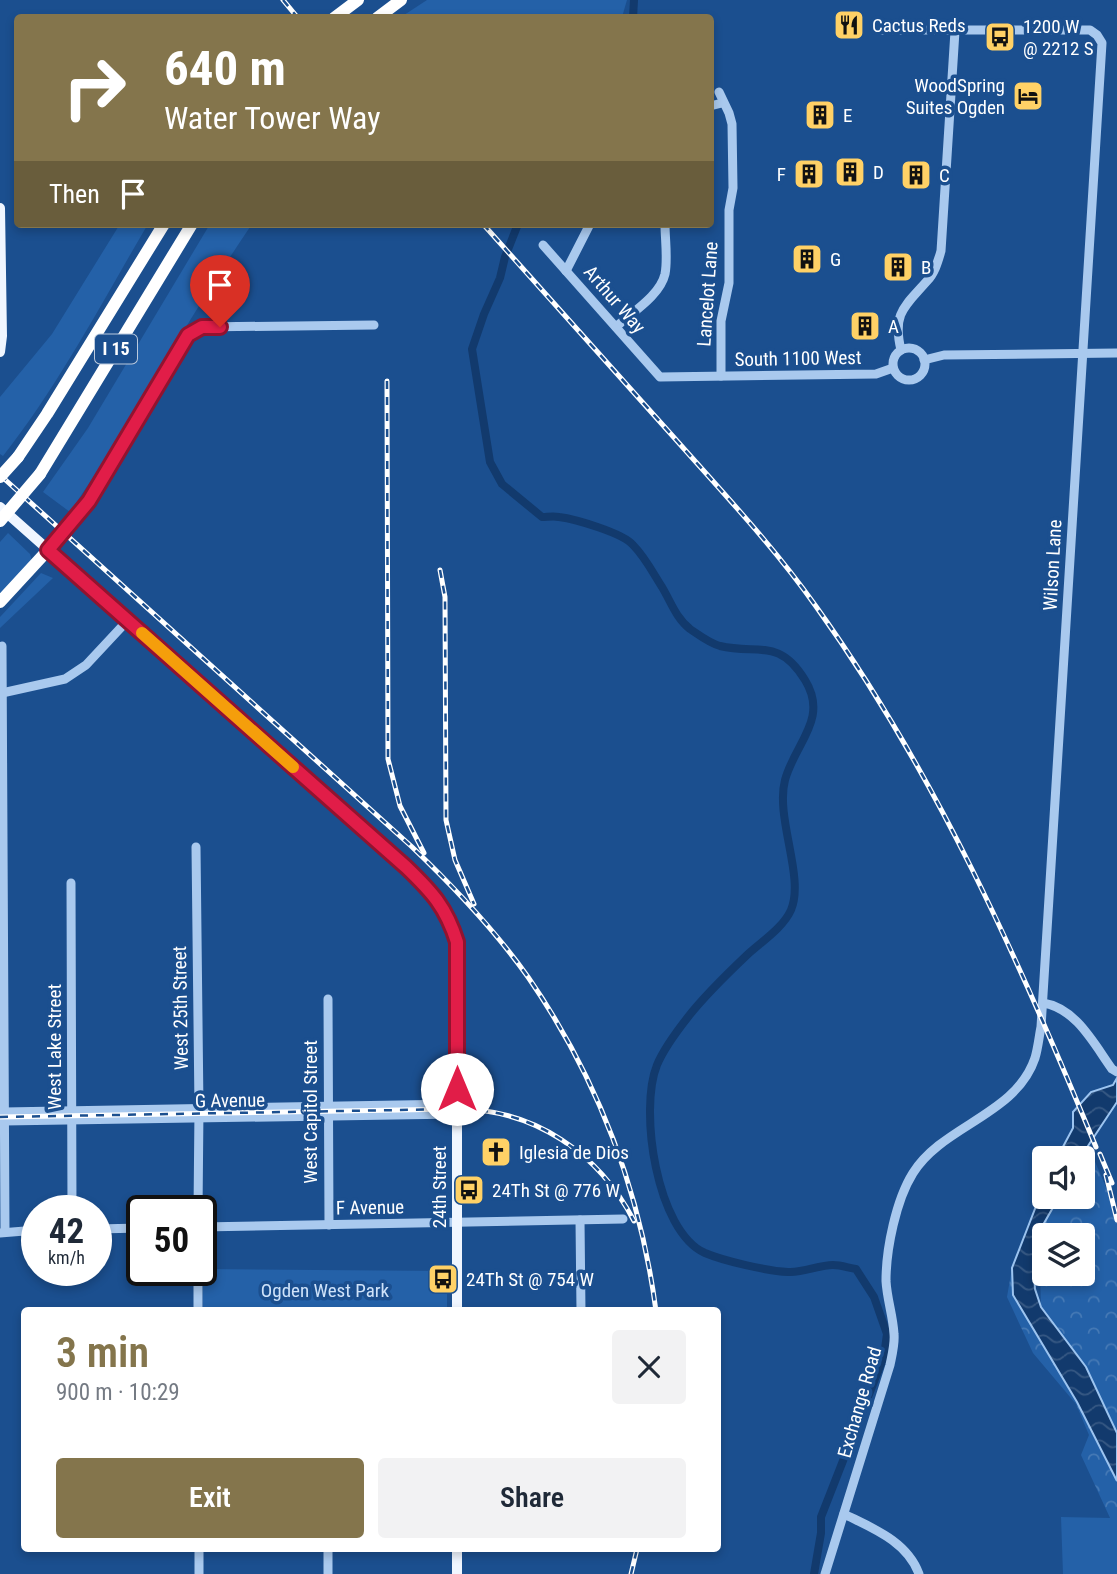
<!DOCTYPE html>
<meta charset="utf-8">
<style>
body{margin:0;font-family:"Roboto Condensed",sans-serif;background:#f2f2f3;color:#1f2937;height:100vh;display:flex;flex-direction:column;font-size:26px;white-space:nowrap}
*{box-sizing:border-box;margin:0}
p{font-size:23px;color:#747a83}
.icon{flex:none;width:38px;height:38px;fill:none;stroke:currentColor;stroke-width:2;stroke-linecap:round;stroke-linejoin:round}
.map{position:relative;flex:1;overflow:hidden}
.side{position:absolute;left:21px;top:1307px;width:700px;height:245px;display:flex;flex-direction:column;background:#fff;border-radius:7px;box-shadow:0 4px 10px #0003}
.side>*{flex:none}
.top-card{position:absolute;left:14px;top:14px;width:700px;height:214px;border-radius:7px;box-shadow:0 4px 10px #0003;background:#84754c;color:#fff;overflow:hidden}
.controls{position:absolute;left:1032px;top:1146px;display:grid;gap:14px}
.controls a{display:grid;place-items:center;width:63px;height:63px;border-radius:7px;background:#fff;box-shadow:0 4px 10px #0003;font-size:35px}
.speed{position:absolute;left:21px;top:1195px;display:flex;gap:14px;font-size:35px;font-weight:700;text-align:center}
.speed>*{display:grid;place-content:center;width:91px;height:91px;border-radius:50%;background:#fff;box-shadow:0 4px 10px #0003;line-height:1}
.speed small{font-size:18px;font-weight:400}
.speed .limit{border:4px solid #111;border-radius:10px;background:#fff;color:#111}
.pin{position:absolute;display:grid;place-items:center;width:60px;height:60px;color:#fff;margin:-72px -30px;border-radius:50% 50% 50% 0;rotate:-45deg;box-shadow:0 0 7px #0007}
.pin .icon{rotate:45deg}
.me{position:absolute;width:77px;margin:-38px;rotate:0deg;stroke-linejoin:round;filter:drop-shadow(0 0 5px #0008)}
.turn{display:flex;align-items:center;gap:24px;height:147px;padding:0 35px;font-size:32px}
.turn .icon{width:91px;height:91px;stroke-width:2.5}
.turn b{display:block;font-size:49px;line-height:60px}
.then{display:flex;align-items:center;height:66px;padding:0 35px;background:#0003;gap:14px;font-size:26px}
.round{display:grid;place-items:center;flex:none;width:74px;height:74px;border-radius:7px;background:#f2f2f3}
.overview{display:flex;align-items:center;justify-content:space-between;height:119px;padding:0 35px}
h1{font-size:42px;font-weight:600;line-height:52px;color:#84754c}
.primary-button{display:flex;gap:14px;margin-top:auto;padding:14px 35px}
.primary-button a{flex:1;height:80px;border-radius:7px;background:#84754c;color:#fff;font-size:28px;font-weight:600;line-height:80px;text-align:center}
.primary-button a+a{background:#f2f2f3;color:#1f2937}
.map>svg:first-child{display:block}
</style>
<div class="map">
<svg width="1117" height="1574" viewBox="0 0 1117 1574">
<defs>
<pattern id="forest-crowns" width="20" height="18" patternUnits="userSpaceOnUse" patternTransform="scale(1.75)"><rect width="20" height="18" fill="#2461a8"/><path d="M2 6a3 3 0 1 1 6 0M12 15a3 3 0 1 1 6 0" fill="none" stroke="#4579b5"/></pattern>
<pattern id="water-waves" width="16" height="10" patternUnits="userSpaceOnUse" patternTransform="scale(1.75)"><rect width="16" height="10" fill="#123a6d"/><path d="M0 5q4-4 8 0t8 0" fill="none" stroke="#365883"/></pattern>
</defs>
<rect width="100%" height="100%" fill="#1b4f8f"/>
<!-- green -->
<g fill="#2461a8">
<polygon points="427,0 627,0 622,17 401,17"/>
<path d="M120,224H148C102,302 59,385 3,456L0,454V397L52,334Z"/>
<path d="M210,224H252C188,318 134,418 70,512L43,492L88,428Z"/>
<polygon points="8,533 30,554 32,561 0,599 0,542"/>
<polygon points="41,573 53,578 0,628 0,617"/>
<polygon points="203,1269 447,1271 447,1311 203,1311"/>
<polygon points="1117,1515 1117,1574 1063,1574 1061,1517 1111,1518"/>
</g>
<!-- forest -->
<g fill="url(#forest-crowns)" fill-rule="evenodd">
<path d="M1083,1154L1093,1157L1117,1213V1433L1086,1367L1041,1307L1039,1232L1059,1197H1083V1158H1080ZM1045,1236H1083V1274H1045Z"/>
<polygon points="1012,1268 1013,1295 1077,1402 1117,1481 1117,1533 1081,1455 1089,1435 1076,1404 1033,1353 1007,1297"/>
</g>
<!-- water -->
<g fill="url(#water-waves)" stroke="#9cc4f0" stroke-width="2">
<polygon points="1117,1078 1117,1102 1080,1158 1057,1158 1073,1128 1073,1112 1091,1092 1113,1085"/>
<polygon points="1045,1183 1045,1197 1059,1197 1039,1232 1033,1255 1035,1289 1041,1307 1086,1367 1117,1433 1117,1481 1077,1402 1013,1295 1012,1268"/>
</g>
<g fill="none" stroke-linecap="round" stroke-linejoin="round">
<!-- canal -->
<g stroke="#123a6d" stroke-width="8">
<polyline points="633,18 634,0"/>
<path d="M518,224L505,257L500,278L484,314L472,349L490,462L502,484L542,517C547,517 554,516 559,517C575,519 623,533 633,545C645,557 653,573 662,587C671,602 676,618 690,629C699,635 709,643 720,646C757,655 779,637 805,680C829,719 795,743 785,780C775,818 805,877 791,910C783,928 761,942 747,955C727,974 705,995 688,1017C677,1031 664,1048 657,1065C639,1109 656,1231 705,1253C724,1261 767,1271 788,1272C804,1273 818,1265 833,1265C841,1265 849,1268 856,1269L874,1297L887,1334L884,1356L821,1517V1533L814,1574"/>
</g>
<!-- minor -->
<g stroke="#a9c9ee" stroke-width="9">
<polyline points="719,92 729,113 732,124 733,188 729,210 729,283 721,321 721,376"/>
<polyline points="710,106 722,103"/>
<polyline points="543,245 660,377 876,374 893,368"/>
<polyline points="566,271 590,224"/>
<path d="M616,327C631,313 660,296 665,274C668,259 665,240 665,224"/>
<circle cx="909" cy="364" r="16"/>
<path d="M901,350C892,313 905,306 927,281C935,273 938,261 941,251L955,31"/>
<polyline points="924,360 944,355 1117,353"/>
<polyline points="48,550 89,501 189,335 202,327 374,325"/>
<polyline points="2,646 5,1231"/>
<polyline points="2,693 65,679 86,665 128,620"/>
<polyline points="196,847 199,1109 198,1211"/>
<polyline points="71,883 72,1211"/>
<polyline points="328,999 329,1225"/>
<path d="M1043,1003C1076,1008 1094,1044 1112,1069L1117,1072"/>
<polyline points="4,1112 457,1104"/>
<polyline points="4,1121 457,1114"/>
<polyline points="580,1220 581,1311"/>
<polyline points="201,1227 623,1219"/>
<polyline points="96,1229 142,1228"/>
<polyline points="0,1233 37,1230"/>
<polyline points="198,1270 198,1311"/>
<path d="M844,1514C872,1528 907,1541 919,1574"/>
<polyline points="199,1549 199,1574"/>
<polyline points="328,1574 328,1549"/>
<path d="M825,1574L890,1365C892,1355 895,1344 894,1334C893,1316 887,1299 886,1281C886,1249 896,1200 913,1173C943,1125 1016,1115 1035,1058C1038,1048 1039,1037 1041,1027L1102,43L1097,35L1090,30H882"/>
</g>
<!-- major -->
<g stroke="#f0f6ff" stroke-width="10">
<polyline points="0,208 2,336 0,352"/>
<path d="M0,507L406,867C432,892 446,907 457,942V1311"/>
<polyline points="457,1549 457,1574"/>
</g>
<!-- highway -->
<g stroke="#fff" stroke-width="12">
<polyline points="334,18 358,0"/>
<polyline points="377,18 401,0"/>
<polyline points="18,457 47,414 164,224"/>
<polyline points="40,474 192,224"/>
<polyline points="0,602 48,550"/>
</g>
<!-- rail casing -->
<g stroke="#fff" stroke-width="5">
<g id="rail">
<polyline points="283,0 298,18"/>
<path d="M483,224C548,297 613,369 678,442C725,495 774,547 815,605C935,772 1018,958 1096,1147"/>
<polyline points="387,381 388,759 400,806 424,853"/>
<path d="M0,475L411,846C453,886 494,929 528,977C597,1077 640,1190 656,1311"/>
<polyline points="440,570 445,597 446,820 455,860 474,904"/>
<path d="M0,1117L457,1109C534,1109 599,1153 634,1221"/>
<polyline points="1100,1154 1112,1183"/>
<polyline points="1106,1175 1117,1220"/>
<polyline points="631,1574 637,1549"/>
</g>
</g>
<!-- rail -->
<use href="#rail" stroke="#1b4f8f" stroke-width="2.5" stroke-dasharray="8" stroke-linecap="butt"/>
<!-- highway-bridge -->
<g stroke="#fff" stroke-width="12">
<polyline points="0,477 18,457"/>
<polyline points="0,521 40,474"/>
</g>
</g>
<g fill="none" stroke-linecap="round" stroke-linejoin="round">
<!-- route casing -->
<g stroke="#92132f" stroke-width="18">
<path id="route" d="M220,327H202L188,335L89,501L48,550L406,867C432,892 446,907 457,942V1089"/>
</g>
<!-- route -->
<use href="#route" stroke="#e11d48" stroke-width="12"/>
<!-- slow -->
<polyline stroke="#f59e0b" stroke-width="12" points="142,633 293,767"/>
</g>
<!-- icons -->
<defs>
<g id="restaurant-square" transform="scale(1.575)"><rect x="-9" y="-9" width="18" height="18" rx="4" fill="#ffd166" stroke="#1b4f8f"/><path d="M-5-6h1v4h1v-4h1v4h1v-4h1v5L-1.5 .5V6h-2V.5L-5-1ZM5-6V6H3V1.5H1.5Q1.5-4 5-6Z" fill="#111"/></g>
<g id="bus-square" transform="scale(1.575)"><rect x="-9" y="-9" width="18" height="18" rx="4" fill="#ffd166" stroke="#1b4f8f"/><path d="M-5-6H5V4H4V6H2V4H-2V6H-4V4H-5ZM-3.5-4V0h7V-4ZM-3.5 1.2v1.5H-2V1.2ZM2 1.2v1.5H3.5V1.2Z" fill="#111"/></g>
<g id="hotel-square" transform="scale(1.575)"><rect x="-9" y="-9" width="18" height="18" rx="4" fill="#ffd166" stroke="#1b4f8f"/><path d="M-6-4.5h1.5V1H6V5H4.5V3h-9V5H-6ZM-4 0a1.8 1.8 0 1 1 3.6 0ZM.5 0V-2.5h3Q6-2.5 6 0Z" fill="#111"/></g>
<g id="building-square" transform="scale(1.575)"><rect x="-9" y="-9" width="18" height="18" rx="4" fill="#ffd166" stroke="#1b4f8f"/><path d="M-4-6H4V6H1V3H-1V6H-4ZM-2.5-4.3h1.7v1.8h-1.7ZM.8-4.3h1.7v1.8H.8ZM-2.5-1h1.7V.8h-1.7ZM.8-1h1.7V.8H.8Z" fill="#111"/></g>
<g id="church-square" transform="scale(1.575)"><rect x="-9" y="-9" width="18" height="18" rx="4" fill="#ffd166" stroke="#1b4f8f"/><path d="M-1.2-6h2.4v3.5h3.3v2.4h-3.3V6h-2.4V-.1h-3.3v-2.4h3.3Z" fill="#111"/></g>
</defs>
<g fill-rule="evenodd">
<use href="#restaurant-square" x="849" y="25"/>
<use href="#bus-square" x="1000" y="37"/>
<use href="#hotel-square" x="1028" y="96"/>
<use href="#building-square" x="820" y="115"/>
<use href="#building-square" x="850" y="172"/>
<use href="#building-square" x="809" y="174"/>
<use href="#building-square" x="916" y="175"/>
<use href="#building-square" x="807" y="259"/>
<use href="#building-square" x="898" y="267"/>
<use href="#building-square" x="865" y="326"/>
<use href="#church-square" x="496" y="1152"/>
<use href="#bus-square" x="469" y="1190"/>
<use href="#bus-square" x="443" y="1279"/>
</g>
<g text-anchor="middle" stroke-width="7" stroke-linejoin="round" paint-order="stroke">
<!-- shield labels -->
<rect fill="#1b4f8f" stroke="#bbcadd" stroke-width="2" x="95" y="334.5" width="42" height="29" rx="5"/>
<g font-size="18" font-weight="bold" fill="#fff">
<text x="116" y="355">I 15</text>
</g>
<!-- poi labels -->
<g font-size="19" fill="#fff" stroke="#1b4f8f" text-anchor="start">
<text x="872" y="32">Cactus Reds</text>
<text x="1023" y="33">1200 W<tspan x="1023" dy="22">@ 2212 S</tspan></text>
<text x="1005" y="92" text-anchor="end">WoodSpring<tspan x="1005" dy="22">Suites Ogden</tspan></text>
<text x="843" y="122">E</text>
<text x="873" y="179">D</text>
<text x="786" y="181" text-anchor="end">F</text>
<text x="939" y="182">C</text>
<text x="830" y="266">G</text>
<text x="921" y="274">B</text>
<text x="888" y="333">A</text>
<text x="519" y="1159">Iglesia de Dios</text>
<text x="492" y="1197">24Th St @ 776 W</text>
<text x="466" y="1286">24Th St @ 754 W</text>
</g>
<!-- street labels -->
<g font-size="19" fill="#fff" stroke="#1b4f8f">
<text transform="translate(707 294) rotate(-86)" y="7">Lancelot Lane</text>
<text transform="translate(615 299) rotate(49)" y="7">Arthur Way</text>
<text transform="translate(798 358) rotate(-1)" y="7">South 1100 West</text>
<text transform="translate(1052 565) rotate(-87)" y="7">Wilson Lane</text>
<text transform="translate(180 1008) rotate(-91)" y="7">West 25th Street</text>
<text transform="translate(54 1047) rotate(-90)" y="7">West Lake Street</text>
<text transform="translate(230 1100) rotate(-1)" y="7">G Avenue</text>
<text transform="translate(310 1112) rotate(-90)" y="7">West Capitol Street</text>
<text transform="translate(439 1187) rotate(-90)" y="7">24th Street</text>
<text transform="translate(370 1207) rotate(-1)" y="7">F Avenue</text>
<text transform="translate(859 1402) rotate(-74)" y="7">Exchange Road</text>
</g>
<!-- park labels -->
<g font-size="19" fill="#cfe3fa" stroke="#1b4f8f">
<text x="325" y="1297">Ogden West Park</text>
</g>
</g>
</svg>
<div class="controls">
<a><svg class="icon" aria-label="sound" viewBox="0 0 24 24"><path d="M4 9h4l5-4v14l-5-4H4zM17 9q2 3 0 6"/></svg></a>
<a><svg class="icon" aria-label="layers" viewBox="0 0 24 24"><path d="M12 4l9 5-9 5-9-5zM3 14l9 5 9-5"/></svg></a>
</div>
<div class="speed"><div>42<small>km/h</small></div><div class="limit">50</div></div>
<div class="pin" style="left:220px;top:327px;background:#d93025"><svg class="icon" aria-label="arrive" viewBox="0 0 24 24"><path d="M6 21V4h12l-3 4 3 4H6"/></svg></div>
<svg class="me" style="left:457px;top:1089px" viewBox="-20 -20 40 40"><circle r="19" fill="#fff"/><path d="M0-13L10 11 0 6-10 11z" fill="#e11d48"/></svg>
<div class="top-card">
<div class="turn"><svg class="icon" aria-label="right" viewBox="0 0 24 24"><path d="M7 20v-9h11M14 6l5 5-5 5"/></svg><div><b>640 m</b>Water Tower Way</div></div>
<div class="then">Then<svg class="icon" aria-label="arrive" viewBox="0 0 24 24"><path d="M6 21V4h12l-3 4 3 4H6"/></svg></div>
</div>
<section class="side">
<div class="overview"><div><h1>3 min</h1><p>900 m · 10:29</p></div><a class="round"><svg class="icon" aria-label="close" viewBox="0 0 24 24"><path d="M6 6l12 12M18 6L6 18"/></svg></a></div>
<div class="primary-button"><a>Exit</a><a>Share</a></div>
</section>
</div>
